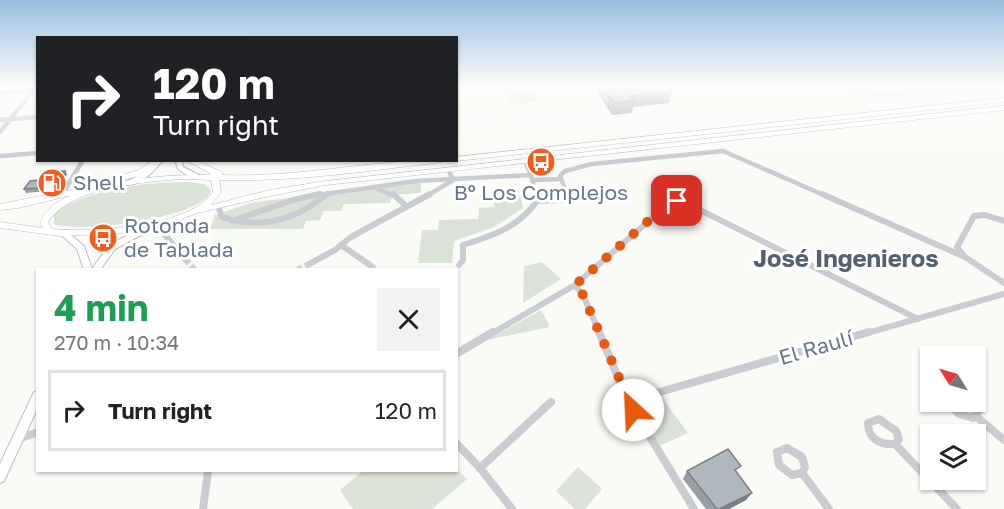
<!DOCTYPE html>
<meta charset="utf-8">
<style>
body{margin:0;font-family:"Golos Text",sans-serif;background:#f2f2f2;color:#222;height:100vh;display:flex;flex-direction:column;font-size:22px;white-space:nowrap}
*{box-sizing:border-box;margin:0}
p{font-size:20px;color:#767676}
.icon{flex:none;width:33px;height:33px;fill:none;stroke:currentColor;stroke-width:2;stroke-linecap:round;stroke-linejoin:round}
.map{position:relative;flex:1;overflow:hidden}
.details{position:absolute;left:36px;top:268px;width:422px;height:204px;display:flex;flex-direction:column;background:#fff;border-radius:0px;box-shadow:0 2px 4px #0004}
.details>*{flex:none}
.hud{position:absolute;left:36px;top:36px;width:422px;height:126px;border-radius:0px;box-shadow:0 2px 4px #0004;background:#202124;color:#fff;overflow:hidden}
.needle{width:39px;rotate:307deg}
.buttons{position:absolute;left:920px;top:346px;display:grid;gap:12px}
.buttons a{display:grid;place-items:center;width:66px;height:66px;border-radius:0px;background:#fff;box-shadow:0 2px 4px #0004;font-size:30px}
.pin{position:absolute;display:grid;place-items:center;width:51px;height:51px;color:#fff;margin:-26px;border-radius:12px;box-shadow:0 3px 9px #0006}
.me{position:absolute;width:66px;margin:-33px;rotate:335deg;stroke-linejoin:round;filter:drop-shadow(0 0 4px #0008)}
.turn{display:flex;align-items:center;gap:21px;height:126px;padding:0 18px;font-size:27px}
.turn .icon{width:78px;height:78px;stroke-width:2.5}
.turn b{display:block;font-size:42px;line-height:51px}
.round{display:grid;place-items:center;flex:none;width:63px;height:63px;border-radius:0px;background:#f2f2f2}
.overview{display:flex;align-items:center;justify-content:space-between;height:102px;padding:0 18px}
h1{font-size:36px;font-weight:700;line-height:45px;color:#1e9e55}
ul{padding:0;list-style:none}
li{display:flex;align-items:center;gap:18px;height:81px;margin:0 12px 9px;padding:0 6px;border:3px solid #e0e0e0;border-radius:0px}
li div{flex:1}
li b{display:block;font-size:22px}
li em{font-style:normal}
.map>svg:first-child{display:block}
</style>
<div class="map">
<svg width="1004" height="509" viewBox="0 0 1004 509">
<rect width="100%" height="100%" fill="#fafaf7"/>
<!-- green -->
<g fill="#dbe2d8">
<polygon points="839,87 1004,87 1004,91 964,95 948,91 887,97 858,94"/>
<polygon points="521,89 535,92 538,100 524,105 509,101 509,93"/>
<polygon points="421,180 421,193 392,195 390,203 344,204 341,211 324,211 320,220 306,221 303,229 210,229 215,215 251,203"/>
<path d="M186,182L204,184L210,189V194C192,219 84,233 54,224V213C92,188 141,183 186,182Z"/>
<polygon points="521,198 523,208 494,227 454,241 452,263 418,263 422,230 438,230 439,220 478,219 479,208 494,207 494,199"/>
<polygon points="542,262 561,279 523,303 524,266"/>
<polygon points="541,310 550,327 487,340"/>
<polygon points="663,399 688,433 657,447 635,412"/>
<polygon points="578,467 602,489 585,509 575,509 556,491"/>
<polygon points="456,468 467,479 432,509 353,509 340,490 363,471 456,471"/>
</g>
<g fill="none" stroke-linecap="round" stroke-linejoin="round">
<!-- minor-tunnel -->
<g stroke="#ced3d7" stroke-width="6" stroke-dasharray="6 3" stroke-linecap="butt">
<polyline points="185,259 195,270"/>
<polyline points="370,265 376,270"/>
<polyline points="297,270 311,263"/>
</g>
<!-- secondary casing -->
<g stroke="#bbc0c5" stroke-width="2">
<g id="secondary">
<path d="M156,160H163C154,171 143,184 128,185L127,183L128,181L147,171Z"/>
<polygon points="175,160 182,160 183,167 199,175 200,177 199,179 193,179 178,169"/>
<polygon points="155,221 159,224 158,226 115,249 100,270 84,270 77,249 59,233 63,230 66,231 84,246 92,269 109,245"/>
<polygon points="38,391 38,407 4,481 0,483 0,464 34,392"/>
</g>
</g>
<!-- primary casing -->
<g stroke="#babec2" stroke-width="1">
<g id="primary">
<polygon points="1004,98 1004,102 456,161 453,160 456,160 456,157"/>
<path d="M1004,106V110L326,185L270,196L197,213L170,223L121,233L60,236L0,228V222L43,228L40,222C49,207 55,202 72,195L18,208L0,210V204L76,189L80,192C122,179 166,174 210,175V173L185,160H195L222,172V175C297,178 371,160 445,160L442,162C368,171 294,182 219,180L221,192L211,205L270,190L326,181ZM182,179L211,180L213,192C210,195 207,200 204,202C172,227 91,233 52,229L48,222C71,187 143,182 182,179Z"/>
<polygon points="153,160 162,160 145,174 112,183 108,181 109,179 139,170"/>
</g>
</g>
<!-- minor-far2 -->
<g stroke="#c9cdd1" stroke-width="4.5">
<polyline points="0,93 34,90"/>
<polyline points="0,120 38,117"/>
<polyline points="0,132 36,87"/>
<polyline points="0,156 38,153"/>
<polyline points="525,161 531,175"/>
<polyline points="534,180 561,179"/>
<polyline points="378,189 394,196"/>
<polyline points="62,195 83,160"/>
<polyline points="312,196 416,181 531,175 536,196"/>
<polyline points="325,196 328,194"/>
<polyline points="427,196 453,180 448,169"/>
<polyline points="568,196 560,176 565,171 592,164 723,151 826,196"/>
</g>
<!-- minor-far1 -->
<g stroke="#c9cdd1" stroke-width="6">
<polyline points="393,194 406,206"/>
<polyline points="535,194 537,201 563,200 567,194"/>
<polyline points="822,194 965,257"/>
<path d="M218,206L222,217C261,230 296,220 327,194"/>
<polyline points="232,221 293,200 320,194"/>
<polyline points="1004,221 985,215 974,216 957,247 965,257 1004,283"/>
<polyline points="165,235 185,259"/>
<polyline points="341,245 370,265"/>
<polyline points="311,263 335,250 351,237 430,194"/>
<path d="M459,265L463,260V245C492,236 519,227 537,201"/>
<polyline points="575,285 583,295 600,334"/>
<polyline points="491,334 575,285 672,201 684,202 918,319"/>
<polyline points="864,334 1004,294"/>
</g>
<!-- minor -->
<g stroke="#c9cdd1" stroke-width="8">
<polyline points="599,332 628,401 694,509"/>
<polyline points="456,354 493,332"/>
<polyline points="628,401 869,332"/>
<polyline points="948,402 959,414 973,418 979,410 974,402"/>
<polyline points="977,417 1004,440"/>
<path d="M879,419L896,431L899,439L895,444C880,445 868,439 868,423Z"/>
<polyline points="18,439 38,432"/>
<polyline points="456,443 480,468 512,509"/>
<polyline points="895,444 957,509"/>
<polygon points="787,448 802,457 805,467 802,473 792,475 779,465 777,452"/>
<polyline points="480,468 551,402"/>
<polyline points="802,473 829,509"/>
<polyline points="203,509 208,471"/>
</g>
<!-- secondary -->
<use href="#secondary" fill="#fff" fill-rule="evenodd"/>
<!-- primary -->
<use href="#primary" fill="#fff" fill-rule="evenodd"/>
</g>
<!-- wall -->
<g fill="#979ea4">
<polygon points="599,87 668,87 672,91 669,103 633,107 632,113 612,115 598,93"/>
<polygon points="67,174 57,190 26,193 24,189 49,179"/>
<polygon points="687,471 737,472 746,500 729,509 706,509 683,479"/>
</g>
<!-- shaded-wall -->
<g fill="#7b8186">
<polygon points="65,171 67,174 57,190 55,187"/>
<polygon points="752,493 746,500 729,509 719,509"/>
</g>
<!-- building -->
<g fill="#b0b8bf" stroke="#7b8186" stroke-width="1.5">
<polygon points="603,87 668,87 672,91 630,96 634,101 614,103"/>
<polygon points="65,171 55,187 24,189 30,181 49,179 54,172"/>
<polygon points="728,449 741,466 735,470 752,493 719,509 717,509 687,471"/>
</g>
<!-- sky -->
<linearGradient id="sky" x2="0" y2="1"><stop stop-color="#99bee0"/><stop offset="0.55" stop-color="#fdfdfb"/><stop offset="1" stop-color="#fdfdfb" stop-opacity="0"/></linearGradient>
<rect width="1004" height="158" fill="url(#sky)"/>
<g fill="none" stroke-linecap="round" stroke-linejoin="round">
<!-- route -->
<polyline stroke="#ea580c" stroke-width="10" stroke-dasharray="0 18" points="633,410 583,295 575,285 670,202 677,201"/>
</g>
<!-- icons -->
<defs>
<g id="bus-disc" transform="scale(1.5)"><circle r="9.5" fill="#f55c1c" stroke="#fff"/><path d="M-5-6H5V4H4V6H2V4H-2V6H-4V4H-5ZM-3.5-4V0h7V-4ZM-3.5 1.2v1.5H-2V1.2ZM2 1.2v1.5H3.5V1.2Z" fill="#fff"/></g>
<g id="fuel-disc" transform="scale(1.5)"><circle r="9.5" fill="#f55c1c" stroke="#fff"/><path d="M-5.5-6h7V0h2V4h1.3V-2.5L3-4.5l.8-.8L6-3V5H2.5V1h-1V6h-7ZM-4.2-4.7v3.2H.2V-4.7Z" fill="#fff"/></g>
</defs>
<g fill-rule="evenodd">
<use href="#bus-disc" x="541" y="162"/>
<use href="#fuel-disc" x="52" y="183"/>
<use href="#bus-disc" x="103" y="238"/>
</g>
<g text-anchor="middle" stroke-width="6" stroke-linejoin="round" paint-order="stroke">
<!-- poi labels -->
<g font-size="21" fill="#66788b" stroke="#fff" text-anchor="start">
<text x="73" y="190">Shell</text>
<text x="541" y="200" text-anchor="middle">Bº Los Complejos</text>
<text x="124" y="233">Rotonda<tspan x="124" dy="24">de Tablada</tspan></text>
</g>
<!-- street labels -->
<g font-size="21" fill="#66788b" stroke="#fff">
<text transform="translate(816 348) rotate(-16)" y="7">El Raulí</text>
</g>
<!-- quarter labels -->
<g font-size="24" font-weight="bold" fill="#546270" stroke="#fff">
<text x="846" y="267">José Ingenieros</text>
</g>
</g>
</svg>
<div class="buttons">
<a><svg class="needle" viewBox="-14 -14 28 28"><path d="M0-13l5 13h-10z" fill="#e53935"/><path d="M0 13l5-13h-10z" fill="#767676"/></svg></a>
<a><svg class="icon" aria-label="layers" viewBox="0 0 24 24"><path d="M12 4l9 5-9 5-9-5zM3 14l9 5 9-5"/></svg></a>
</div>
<div class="pin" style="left:677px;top:201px;background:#d93025"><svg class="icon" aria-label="arrive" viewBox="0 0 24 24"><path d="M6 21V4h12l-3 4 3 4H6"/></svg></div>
<svg class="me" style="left:633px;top:410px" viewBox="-20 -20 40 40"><circle r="19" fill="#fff"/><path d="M0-13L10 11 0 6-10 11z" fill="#ea580c"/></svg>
<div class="hud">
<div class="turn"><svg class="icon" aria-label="right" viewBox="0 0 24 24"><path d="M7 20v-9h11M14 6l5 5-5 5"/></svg><div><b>120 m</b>Turn right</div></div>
</div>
<section class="details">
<div class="overview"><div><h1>4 min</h1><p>270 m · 10:34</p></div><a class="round"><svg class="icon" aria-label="close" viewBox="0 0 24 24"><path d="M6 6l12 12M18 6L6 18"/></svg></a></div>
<ul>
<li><svg class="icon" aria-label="right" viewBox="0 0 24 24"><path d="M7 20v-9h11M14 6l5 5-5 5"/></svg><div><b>Turn right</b></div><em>120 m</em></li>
</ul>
</section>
</div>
